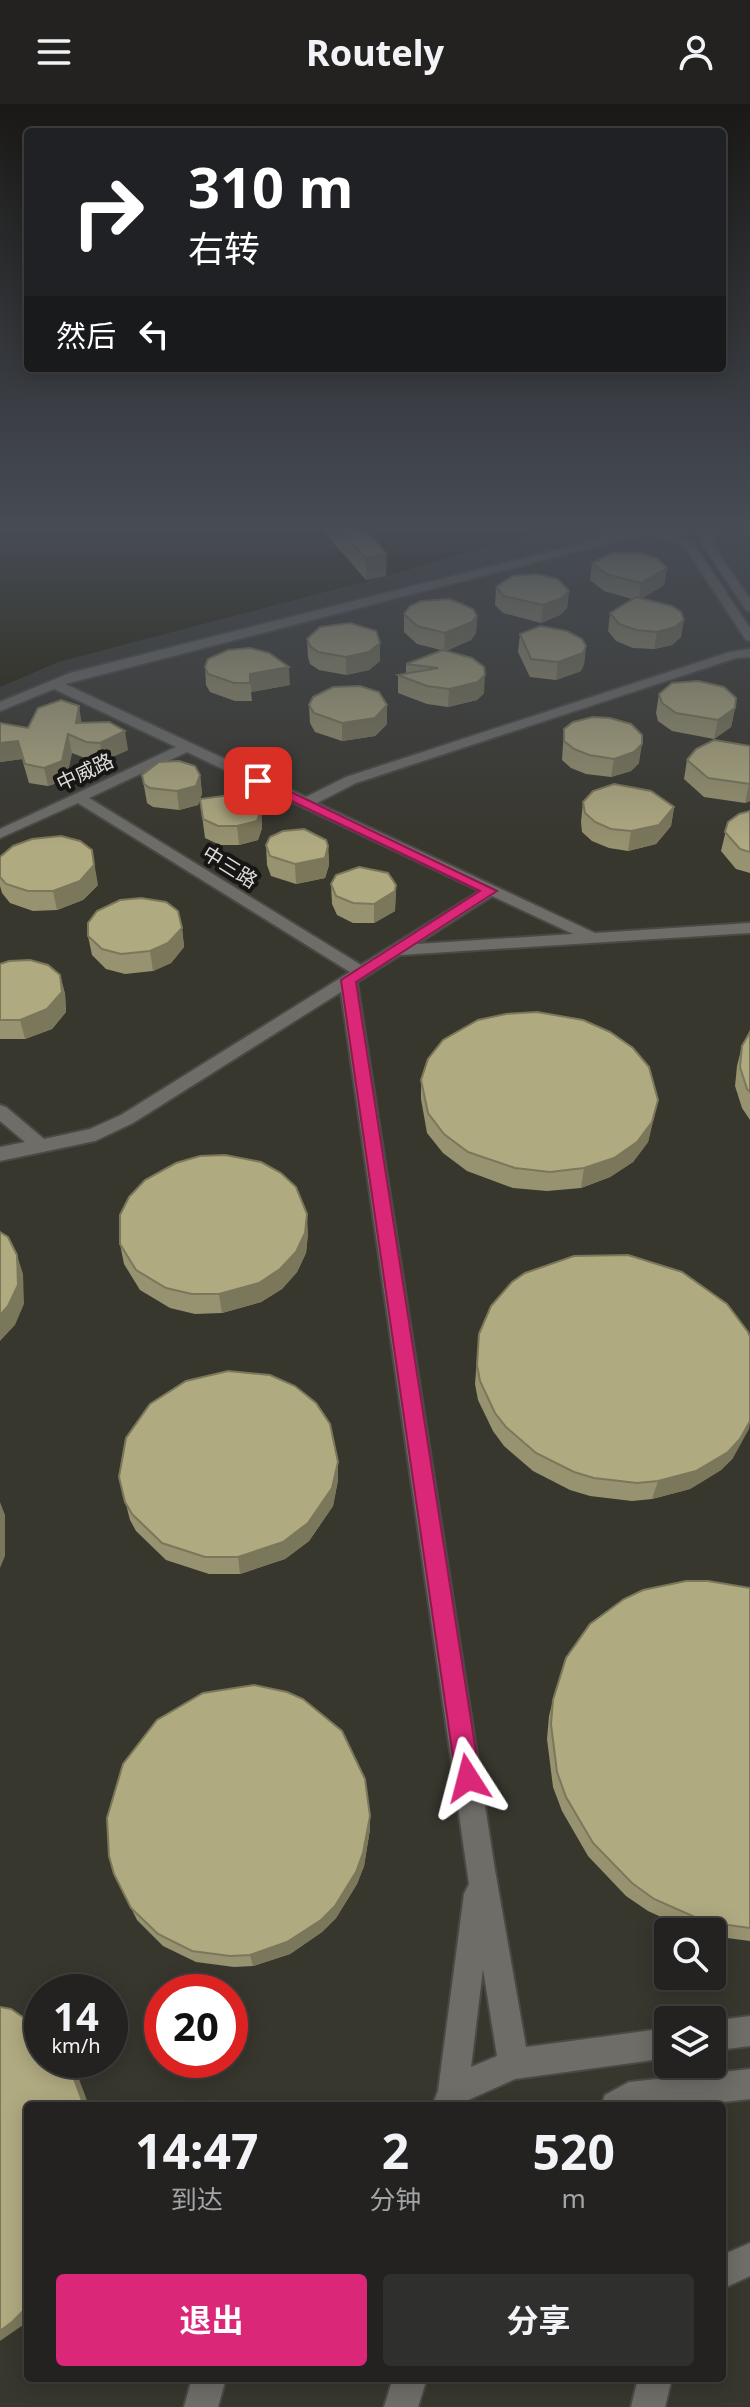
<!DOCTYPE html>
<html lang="zh">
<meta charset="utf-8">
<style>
body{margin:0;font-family:"Noto Sans","Noto Sans SC",sans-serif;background:#2f2f2d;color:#f1f3f6;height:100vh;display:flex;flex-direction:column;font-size:30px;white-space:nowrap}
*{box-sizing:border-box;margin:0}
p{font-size:26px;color:#a3a4a5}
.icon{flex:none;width:44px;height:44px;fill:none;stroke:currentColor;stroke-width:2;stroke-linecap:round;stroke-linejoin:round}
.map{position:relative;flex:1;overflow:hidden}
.sheet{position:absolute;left:24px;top:1998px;width:702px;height:280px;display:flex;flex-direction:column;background:#232220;border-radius:8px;box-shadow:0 4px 20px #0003,0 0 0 2px #403f3e}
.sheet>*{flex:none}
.banner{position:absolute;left:24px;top:24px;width:702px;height:244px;border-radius:8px;box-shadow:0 4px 20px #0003,0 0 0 2px #403f3e;background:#202124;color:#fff;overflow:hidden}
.buttons{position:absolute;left:654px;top:1814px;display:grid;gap:16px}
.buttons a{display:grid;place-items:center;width:72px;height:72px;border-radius:8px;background:#232220;box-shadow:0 4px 20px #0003,0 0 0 2px #403f3e;font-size:40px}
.speed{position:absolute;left:24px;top:1870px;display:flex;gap:16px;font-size:40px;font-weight:700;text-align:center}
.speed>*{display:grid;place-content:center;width:104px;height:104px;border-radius:50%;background:#232220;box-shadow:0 4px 20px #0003,0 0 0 2px #403f3e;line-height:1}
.speed small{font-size:20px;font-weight:400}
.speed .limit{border:12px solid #d22;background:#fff;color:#111}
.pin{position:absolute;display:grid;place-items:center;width:68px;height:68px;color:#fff;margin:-34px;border-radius:16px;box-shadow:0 4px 12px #0006}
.me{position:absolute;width:88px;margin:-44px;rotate:351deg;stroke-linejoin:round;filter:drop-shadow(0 0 6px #0008)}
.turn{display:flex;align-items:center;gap:28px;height:168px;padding:0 32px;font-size:36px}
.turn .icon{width:104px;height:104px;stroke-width:2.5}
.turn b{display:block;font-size:56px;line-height:68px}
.then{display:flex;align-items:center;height:76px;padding:0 32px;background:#0003;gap:16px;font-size:30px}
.eta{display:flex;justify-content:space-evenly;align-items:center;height:136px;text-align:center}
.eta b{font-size:48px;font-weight:700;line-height:56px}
.action{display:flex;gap:16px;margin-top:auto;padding:16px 32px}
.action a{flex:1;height:92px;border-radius:8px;background:#db2777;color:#fff;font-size:32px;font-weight:700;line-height:92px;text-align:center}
.action a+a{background:#2f2f2d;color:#f1f3f6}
header{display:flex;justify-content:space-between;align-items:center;height:104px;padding:0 32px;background:#232220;font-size:36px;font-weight:700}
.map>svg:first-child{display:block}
</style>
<header><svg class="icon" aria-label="menu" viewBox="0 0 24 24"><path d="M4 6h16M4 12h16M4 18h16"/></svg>Routely<svg class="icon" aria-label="person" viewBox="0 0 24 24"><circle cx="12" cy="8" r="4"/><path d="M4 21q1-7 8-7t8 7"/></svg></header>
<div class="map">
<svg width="750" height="2303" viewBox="0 0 750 2303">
<rect width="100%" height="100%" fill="#2f2e2a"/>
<!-- built -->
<path fill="#38372e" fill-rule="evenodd" d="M750,421V2303H0V583L58,558L386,472L555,422ZM668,1828H712V1872H668ZM42,1888H110V1956H42ZM162,1888H230V1956H162ZM668,1916H712V1960H668ZM28,2002H722V2274H28Z"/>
<!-- water -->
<polygon fill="#221e03" points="0,421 559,421 386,472 58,558 0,583"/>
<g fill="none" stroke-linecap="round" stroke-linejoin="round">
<!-- minor casing -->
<g stroke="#4a4946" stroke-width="4">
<g id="minor">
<path d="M654,421H673L663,425L693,439L750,524V537L746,536L685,443L652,428L65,580L306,693L346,673L730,548L750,545V553L736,554L356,679L317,699L595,829L750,819V829L400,851L357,878L495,1766L526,1943L668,1924V1954L515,1975L464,1998L462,2002H432L438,1987L464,1790L469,1780L341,888L133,1019L95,1037L0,1057V1043L25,1038L0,1017V1001L6,1003L44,1035L90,1025L121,1011L350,868L78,699L0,734V725L176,643L54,585L0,607V598L70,569ZM187,648L480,787L361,861L89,694ZM492,792L573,830L417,840ZM483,1865L497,1952L471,1963Z"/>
<polygon points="706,421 716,421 712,440 750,495 750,507 746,506 702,440"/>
<polygon points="750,1912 750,1942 712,1947 712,1917"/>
<polygon points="750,1965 750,1995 689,2002 601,2002 605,1991 629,1978"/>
<polygon points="750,2139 750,2172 722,2185 722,2151"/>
<polygon points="192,2274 226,2274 218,2303 184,2303"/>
<polygon points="393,2274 427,2274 418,2303 384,2303"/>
<polygon points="638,2274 672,2274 665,2303 631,2303"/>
</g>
</g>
<!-- minor -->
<use href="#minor" fill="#6e6d68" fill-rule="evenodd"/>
</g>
<!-- wall -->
<g fill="#97926f">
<polygon points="318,421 360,421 386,472 366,476"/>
<polygon points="592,459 667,464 664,481 642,494 681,533 672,541 654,545 633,544 616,537 608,527 610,509 632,495 604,487 590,476"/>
<polygon points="496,483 569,487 567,504 560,511 541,519 503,509 495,501"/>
<polygon points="404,510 477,512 476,529 471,536 446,547 484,589 477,596 448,603 427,600 398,589 398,571 406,569 406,560 441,546 417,540 404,528"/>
<polygon points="520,530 586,542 584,560 581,567 556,576 530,573 518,548"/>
<polygon points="307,535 380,539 380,557 369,566 346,571 319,566 310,560 308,553"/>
<polygon points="205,563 290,581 251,588 252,597 235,597 210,588 206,581"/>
<polygon points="659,590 735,604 731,623 714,635 672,627 658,617 656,609"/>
<polygon points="309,601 387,620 375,632 342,637 315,628 310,619"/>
<polygon points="0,619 28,624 82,619 128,646 103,657 90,656 72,649 66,676 48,682 29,679 22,655 0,658"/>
<polygon points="564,625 639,659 631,667 611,673 586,670 571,664 562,656"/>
<polygon points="750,642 750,697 745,699 704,693 684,675 687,656"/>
<polygon points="142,671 200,671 202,690 200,695 261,705 262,724 258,736 239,741 220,741 205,734 200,696 198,701 179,706 153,703 147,699"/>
<polygon points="583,698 674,703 671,722 656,740 628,747 609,744 592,737 582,728 581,718"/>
<polygon points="750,707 750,769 736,765 721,747 728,718"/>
<polygon points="266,741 328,742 329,761 325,774 296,780 271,772 267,761"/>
<polygon points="0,753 98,781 83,796 57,806 33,807 10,799 2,789 0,782"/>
<polygon points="331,780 396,781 395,807 374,819 353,819 337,811 332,800"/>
<polygon points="182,824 184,843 171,859 153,867 125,870 106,865 92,851 88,832"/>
<polygon points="0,860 60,871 65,890 66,908 52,925 25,935 0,935"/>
<polygon points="750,928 750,1016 742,1004 735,982 737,962 742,942"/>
<polygon points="421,976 658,996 648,1038 633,1058 610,1073 581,1084 547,1087 513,1084 467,1067 443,1049 427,1029 421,995"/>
<polygon points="308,1129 306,1149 297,1168 282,1185 261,1198 222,1209 195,1210 170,1204 140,1186 124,1160 120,1140"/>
<polygon points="479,1230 733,1354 721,1366 690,1385 652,1395 632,1397 590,1392 570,1386 533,1367 504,1342 493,1327 478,1296 475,1280"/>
<polygon points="338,1358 338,1376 333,1402 309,1437 285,1455 240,1470 209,1470 166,1456 136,1427 130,1416 119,1373"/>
<polygon points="750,1484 750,1837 712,1832 712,1828 694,1828 648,1807 626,1792 588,1752 562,1707 553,1683 547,1635 549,1612 553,1596"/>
<polygon points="370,1712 370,1725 364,1762 357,1780 336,1814 322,1828 290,1850 253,1862 234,1863 196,1858 163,1842 137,1816 114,1770"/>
</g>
<!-- shaded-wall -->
<g fill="#7b775a">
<polygon points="387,450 386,472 366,476 365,454"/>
<polygon points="667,464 664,481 638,497 641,479"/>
<polygon points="569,487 567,504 560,511 541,519 543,501"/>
<polygon points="477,512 476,529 471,536 444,547 445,529"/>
<polygon points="684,516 681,533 672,541 654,545 657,528"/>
<polygon points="380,539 380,557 369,566 346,571 346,553"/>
<polygon points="586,542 584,560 581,567 556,576 558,558"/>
<polygon points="289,563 290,581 251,588 252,597 250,570"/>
<polygon points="485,571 484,589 477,596 448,603 449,585"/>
<polygon points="387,601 387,620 375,632 342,637 342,619"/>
<polygon points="79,602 82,621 76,619"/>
<polygon points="735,604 731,623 714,635 718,616"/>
<polygon points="125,627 128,646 103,657 100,639"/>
<polygon points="68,630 72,649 66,676 48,682 44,664"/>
<polygon points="18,637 22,655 0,658 0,639"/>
<polygon points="642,640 639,659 631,667 611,673 614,655"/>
<polygon points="200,671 202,690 198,701 179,706 177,687"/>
<polygon points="749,680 750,680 750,697 745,699"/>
<polygon points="674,703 671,722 656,740 628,747 631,727"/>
<polygon points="261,705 262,724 258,736 239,741 237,722"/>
<polygon points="328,742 329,761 325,774 296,780 295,760"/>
<polygon points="92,746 98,781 83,796 57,806 53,787"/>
<polygon points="396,781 395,807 374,819 374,800"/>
<polygon points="182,824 184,843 171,859 153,867 150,847"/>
<polygon points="60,871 65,890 66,908 52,925 25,935 20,916"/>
<polygon points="658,996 648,1038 633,1058 610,1073 581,1084 584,1064"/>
<polygon points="307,1110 308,1129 306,1149 297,1168 282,1185 261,1198 222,1209 219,1190"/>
<polygon points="17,1151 23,1170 24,1200 15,1221 0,1237 0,1211"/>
<polygon points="750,1317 749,1325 733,1354 721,1366 690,1385 652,1395 658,1377"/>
<polygon points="338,1358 338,1376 333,1402 309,1437 285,1455 240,1470 238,1453"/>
<polygon points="0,1398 5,1411 5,1452 0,1464"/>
<polygon points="370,1712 370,1725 364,1762 357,1780 336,1814 322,1828 290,1850 253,1862 250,1851"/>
<polygon points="67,1956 68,1956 76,1967 89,2002 84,2002"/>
<polygon points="28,2202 28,2215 23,2221 0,2237 0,2227"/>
</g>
<!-- building -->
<g fill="#b0aa81" stroke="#7b775a" stroke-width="2">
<polygon points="336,421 360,421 387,450 365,454"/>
<polygon points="612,449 641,449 657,454 667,464 641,479 606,470 592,459"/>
<polygon points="536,470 558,475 569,487 562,494 543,501 504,492 496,483 512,472"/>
<polygon points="636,493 672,502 681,508 684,516 675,523 657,528 636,526 619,520 610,509"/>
<polygon points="450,495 473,505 477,512 472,518 445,529 417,522 404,510 410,502 421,497"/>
<polygon points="350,519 376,527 380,539 369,548 346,553 318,548 310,542 307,535 320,523"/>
<polygon points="540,522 567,527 582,535 586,542 583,549 558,558 531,555 520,530"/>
<polygon points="250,544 269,549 289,563 250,570 250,579 234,579 208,570 205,563 208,555 228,546"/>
<polygon points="443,546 472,554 484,563 485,571 478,578 449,585 427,582 398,571 438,564 406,560"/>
<polygon points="698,577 724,583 736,594 735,604 718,616 676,609 662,599 659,590 672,579"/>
<polygon points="360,582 379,588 387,601 375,614 342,619 314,609 309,601 313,593 333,583"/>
<polygon points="61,596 79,602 76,619 109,618 125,627 100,639 86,638 68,630 62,657 44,664 25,660 18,637 0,639 0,619 28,624 38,604"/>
<polygon points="593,613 610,614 631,620 642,631 642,640 634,648 614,655 589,651 574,645 564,637 564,625 573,618"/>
<polygon points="714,636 750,642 750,680 708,674 687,656 696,645"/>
<polygon points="179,657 195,662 200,671 196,682 177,687 150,684 144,680 142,671 159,658"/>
<polygon points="614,680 651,687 674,703 659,721 631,727 611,725 595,718 585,709 583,698 593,687"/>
<polygon points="238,690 254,695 261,705 257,717 237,722 218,722 203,715 200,695"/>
<polygon points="750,707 750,748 740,745 725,728 728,718 739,710"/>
<polygon points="304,725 326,736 328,742 325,754 295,760 270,752 266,741 270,733 283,727"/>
<polygon points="61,732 80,737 92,746 94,761 80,777 53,787 28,787 6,780 0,773 0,753 13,742 32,735"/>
<polygon points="359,763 388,769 396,781 395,787 374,800 353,799 336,792 331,780 336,771"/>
<polygon points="141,794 166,798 178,807 182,824 168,839 150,847 121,850 102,845 88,832 88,819 97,807 120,796"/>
<polygon points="30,856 48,861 60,871 62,888 47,905 20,916 0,916 0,860 9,857"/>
<polygon points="537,908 583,916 610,928 633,944 649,963 658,996 652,1018 637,1038 614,1054 584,1064 550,1068 515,1064 468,1048 444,1030 428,1009 421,976 428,955 443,936 478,916 506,910"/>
<polygon points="750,928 750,988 747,985 740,963 742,942"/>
<polygon points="225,1051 261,1058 281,1069 296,1083 307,1110 305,1129 296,1148 280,1165 259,1179 219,1190 192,1190 166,1184 136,1166 120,1140 120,1111 129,1093 145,1076 176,1059 200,1052"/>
<polygon points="0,1128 8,1133 17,1151 18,1181 8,1202 0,1211"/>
<polygon points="628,1151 682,1168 727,1200 748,1228 750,1233 750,1317 740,1335 728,1348 696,1367 658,1377 637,1379 594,1374 574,1368 536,1349 506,1323 495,1309 480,1277 477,1261 479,1230 491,1202 512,1178 525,1169 574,1152"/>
<polygon points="228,1267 270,1271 295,1282 316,1299 330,1320 338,1358 332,1384 308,1419 283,1438 238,1453 205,1453 162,1439 132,1410 125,1398 119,1373 126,1334 150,1300 186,1277"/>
<polygon points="686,1477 708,1477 750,1484 750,1824 706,1818 654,1795 632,1779 593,1739 566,1693 557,1668 551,1620 553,1596 566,1554 590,1520 624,1495 643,1486"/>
<polygon points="254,1581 287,1588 303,1595 342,1627 365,1675 370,1712 363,1749 356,1768 335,1802 321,1816 287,1838 250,1851 230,1852 192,1847 158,1830 131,1804 114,1770 109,1752 107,1714 123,1660 157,1616 203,1589"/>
<polygon points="0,1903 11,1905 42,1926 42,1956 67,1956 84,2002 28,2002 28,2202 12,2218 0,2227"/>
</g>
<!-- sky -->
<linearGradient id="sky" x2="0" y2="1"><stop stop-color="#1a1917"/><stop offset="0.57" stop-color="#474c55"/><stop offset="1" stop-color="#474c55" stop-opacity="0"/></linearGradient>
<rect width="750" height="744" fill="url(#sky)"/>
<!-- route -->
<polygon fill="#db2777" stroke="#8e194d" stroke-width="2" points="254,674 262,674 497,787 356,878 480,1674 476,1683 468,1686 459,1683 456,1674 341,876 480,787 254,679"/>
<g text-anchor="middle" stroke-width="8" stroke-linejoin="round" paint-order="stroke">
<!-- far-street labels -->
<g font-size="20" fill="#dcdcd9" stroke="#171614">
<text transform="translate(85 668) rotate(-25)" y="7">中威路</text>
<text transform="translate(230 763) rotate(32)" y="7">中三路</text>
</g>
</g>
</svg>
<div class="buttons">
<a><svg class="icon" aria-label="search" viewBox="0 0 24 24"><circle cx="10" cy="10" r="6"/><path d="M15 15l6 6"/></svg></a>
<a><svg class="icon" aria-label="layers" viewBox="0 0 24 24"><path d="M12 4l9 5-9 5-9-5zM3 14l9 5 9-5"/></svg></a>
</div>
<div class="speed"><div>14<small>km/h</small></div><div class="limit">20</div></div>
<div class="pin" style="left:258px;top:677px;background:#d93025"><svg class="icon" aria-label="arrive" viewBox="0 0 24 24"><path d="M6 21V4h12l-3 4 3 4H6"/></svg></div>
<svg class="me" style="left:468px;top:1674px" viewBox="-20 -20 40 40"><path d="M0-17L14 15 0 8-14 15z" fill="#db2777" stroke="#fff" stroke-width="4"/></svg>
<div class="banner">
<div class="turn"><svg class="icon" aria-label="right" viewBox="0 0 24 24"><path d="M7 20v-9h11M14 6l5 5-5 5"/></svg><div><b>310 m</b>右转</div></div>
<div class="then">然后<svg class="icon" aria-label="left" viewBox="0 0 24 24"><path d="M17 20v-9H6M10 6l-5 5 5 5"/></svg></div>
</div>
<section class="sheet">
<div class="eta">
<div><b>14:47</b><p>到达</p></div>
<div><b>2</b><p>分钟</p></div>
<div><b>520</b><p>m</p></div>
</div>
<div class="action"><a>退出</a><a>分享</a></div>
</section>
</div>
